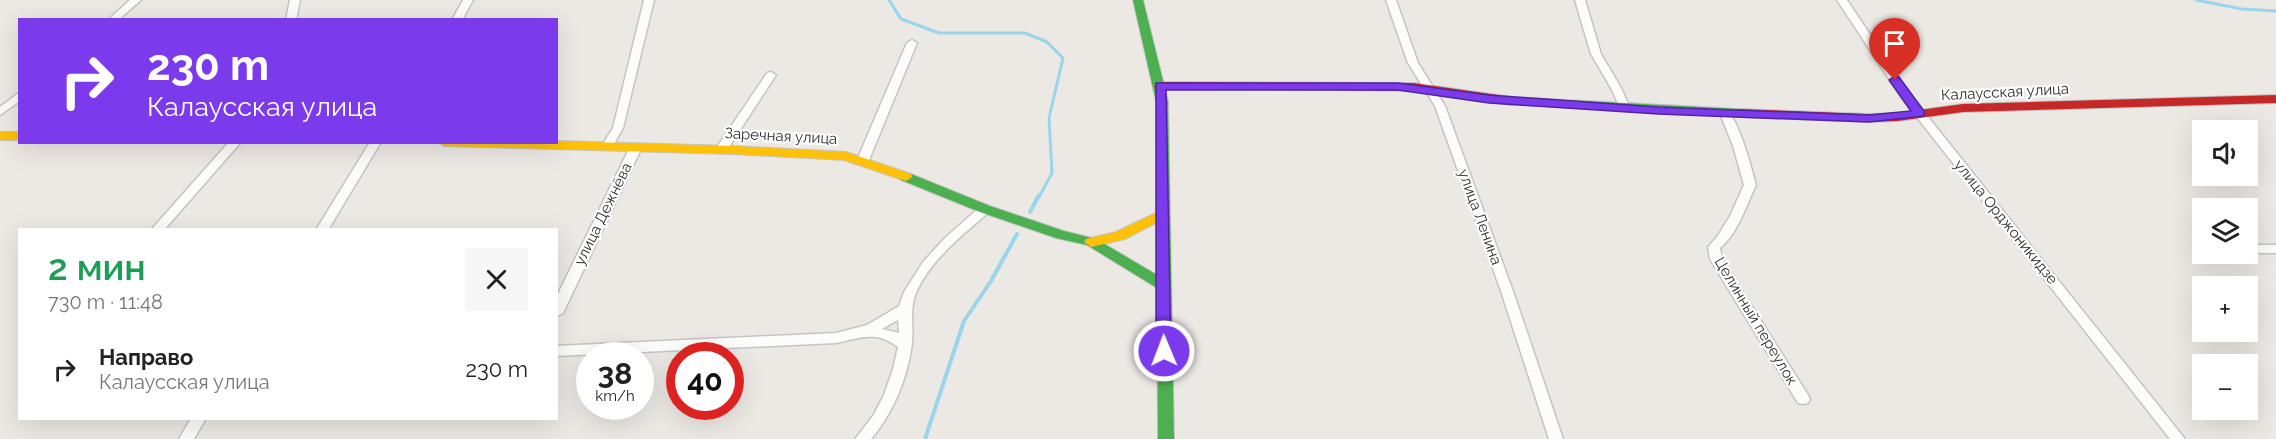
<!DOCTYPE html>
<html lang="ru">
<meta charset="utf-8">
<style>
body{margin:0;font-family:Raleway,sans-serif;background:#f6f6f6;color:#222;height:100vh;display:flex;flex-direction:column;font-size:22px;white-space:nowrap}
*{box-sizing:border-box;margin:0}
p{font-size:20px;color:#767676}
.icon{flex:none;width:33px;height:33px;fill:none;stroke:currentColor;stroke-width:2;stroke-linecap:round;stroke-linejoin:round}
.map{position:relative;flex:1;overflow:hidden}
.drawer{position:absolute;left:18px;top:228px;width:540px;height:192px;display:flex;flex-direction:column;background:#fff;border-radius:0px;box-shadow:0 6px 24px #0002}
.drawer>*{flex:none}
.top-card{position:absolute;left:18px;top:18px;width:540px;height:126px;border-radius:0px;box-shadow:0 6px 24px #0002;background:#7c3aed;color:#fff;overflow:hidden}
.fabs{position:absolute;left:2192px;top:120px;display:grid;gap:12px}
.fabs a{display:grid;place-items:center;width:66px;height:66px;border-radius:0px;background:#fff;box-shadow:0 6px 24px #0002;font-size:30px}
.speed{position:absolute;left:576px;top:342px;display:flex;gap:12px;font-size:30px;font-weight:700;text-align:center}
.speed>*{display:grid;place-content:center;width:78px;height:78px;border-radius:50%;background:#fff;box-shadow:0 6px 24px #0002;line-height:1}
.speed small{font-size:15px;font-weight:400}
.speed .limit{border:9px solid #d22;background:#fff;color:#111}
.pin{position:absolute;display:grid;place-items:center;width:51px;height:51px;color:#fff;margin:-62px -26px;border-radius:50% 50% 50% 0;rotate:-45deg;box-shadow:0 0 6px #0007}
.pin .icon{rotate:45deg}
.me{position:absolute;width:66px;margin:-33px;rotate:359deg;stroke-linejoin:round;filter:drop-shadow(0 0 4px #0008)}
.turn{display:flex;align-items:center;gap:21px;height:126px;padding:0 30px;font-size:27px}
.turn .icon{width:78px;height:78px;stroke-width:2.5}
.turn b{display:block;font-size:42px;line-height:51px}
.round{display:grid;place-items:center;flex:none;width:63px;height:63px;border-radius:0px;background:#f6f6f6}
.summary{display:flex;align-items:center;justify-content:space-between;height:102px;padding:0 30px}
h1{font-size:36px;font-weight:600;line-height:45px;color:#1e9e55}
ul{padding:0;list-style:none}
li{display:flex;align-items:center;gap:18px;height:78px;padding:0 30px}
li div{flex:1}
li b{display:block;font-size:22px}
li em{font-style:normal}
.map>svg:first-child{display:block}
</style>
<div class="map">
<svg width="2276" height="439" viewBox="0 0 2276 439">
<rect width="100%" height="100%" fill="#ece8e4"/>
<g fill="none" stroke-linecap="round" stroke-linejoin="round">
<!-- stream-far1 -->
<g stroke="#99d6ec" stroke-width="3">
<polyline points="889,0 901,19 939,33 1025,33 1047,42 1063,58 1049,118 1052,173 1039,197"/>
<polyline points="2196,0 2242,9 2276,11"/>
</g>
<!-- stream -->
<g stroke="#99d6ec" stroke-width="4">
<polyline points="1030,212 1039,195"/>
<polyline points="925,439 964,321 991,281 1017,234"/>
</g>
<!-- street casing -->
<g stroke="#c5c4c5" stroke-width="3">
<g id="street">
<polygon points="130,0 141,0 118,20 108,20"/>
<polygon points="290,0 300,0 296,20 286,20"/>
<polygon points="463,0 473,0 462,20 452,20"/>
<polygon points="644,0 654,0 623,128 611,149 603,149 601,147 613,128"/>
<polygon points="1386,0 1396,0 1418,63 1445,106 1514,294 1563,439 1549,439 1502,294 1435,106 1408,63"/>
<polygon points="1575,0 1585,0 1601,54 1621,88 1630,108 1629,110 1621,110 1620,108 1611,88 1591,54"/>
<polygon points="1837,0 1847,0 1909,93 2185,439 2170,439 1901,97"/>
<polygon points="912,40 917,43 869,160 863,163 859,162 857,160 907,43"/>
<polygon points="771,72 776,75 727,150 721,153 717,152 715,150 767,73"/>
<polygon points="20,92 20,101 0,115 0,107"/>
<path d="M1725,110C1738,115 1752,170 1756,185C1746,206 1738,233 1720,248L1722,259L1808,395L1810,399L1808,403L1803,404L1798,403L1710,259L1708,247L1717,237L1730,216L1744,185L1733,146L1720,113Z"/>
<polygon points="229,142 241,142 164,230 151,230"/>
<polygon points="370,142 381,142 328,230 316,230"/>
<polygon points="636,144 642,147 563,313 556,317 556,298 630,147"/>
<path d="M985,205L991,209L989,212C963,235 930,260 916,293C909,311 914,325 912,343C908,377 893,414 871,439H855L873,416L884,395L893,369L898,347C876,330 860,338 836,343L556,356V346L836,333L867,325L899,306L904,292L923,262L945,238L981,206ZM898,320L899,333L882,329Z"/>
<rect x="2247" y="245" width="29" height="8"/>
<polygon points="191,418 206,418 194,439 179,439"/>
</g>
</g>
<!-- fast casing -->
<g stroke="#c5c4c5" stroke-width="2">
<g id="fast">
<polygon points="1133,0 1143,0 1168,101 1174,439 1158,439 1157,288 1087,245 1056,238 980,212 901,180 900,177 906,173 911,174 990,206 1064,231 1096,239 1157,275 1156,101"/>
<polygon points="1512,97 1740,109 1746,113 1740,117 1508,104 1506,101"/>
</g>
</g>
<!-- slow casing -->
<g stroke="#c5c4c5" stroke-width="2">
<g id="slow">
<rect x="0" y="132" width="20" height="8"/>
<polygon points="556,141 733,146 846,152 911,174 912,177 906,181 844,160 733,154 444,146 438,142"/>
<polygon points="1162,210 1167,211 1169,214 1167,217 1125,239 1091,247 1084,242 1086,239 1116,232"/>
</g>
</g>
<!-- jam casing -->
<g stroke="#c5c4c5" stroke-width="2">
<g id="jam">
<polygon points="1160,82 1414,83 1512,97 1518,101 1512,105 1414,91 1156,88 1154,86"/>
<polygon points="2276,95 2276,103 1963,112 1898,121 1869,122 1740,117 1734,113 1740,109 1869,114 1898,113 1963,104"/>
</g>
</g>
<!-- street -->
<use href="#street" fill="#fcfcfb" fill-rule="evenodd"/>
<!-- fast -->
<use href="#fast" fill="#4caf50" fill-rule="evenodd"/>
<!-- slow -->
<use href="#slow" fill="#ffc107" fill-rule="evenodd"/>
<!-- jam -->
<use href="#jam" fill="#c62828" fill-rule="evenodd"/>
</g>
<!-- route -->
<polygon fill="#7c3aed" stroke="#51269a" stroke-width="1.5" points="1895,76 1899,77 1924,111 1924,116 1869,122 1658,114 1489,103 1398,90 1166,90 1171,351 1169,355 1158,355 1156,351 1156,83 1398,83 1489,95 1658,107 1869,115 1911,111 1889,80"/>
<g text-anchor="middle" stroke-width="4.5" stroke-linejoin="round" paint-order="stroke">
<!-- street labels -->
<g font-size="15" fill="#2e2e2e" stroke="#fff">
<text transform="translate(2005 92) rotate(-3)" y="5">Калаусская улица</text>
<text transform="translate(781 136) rotate(3)" y="5">Заречная улица</text>
<text transform="translate(603 214) rotate(-64)" y="5">улица Дежнёва</text>
<text transform="translate(1480 217) rotate(70)" y="5">улица Ленина</text>
<text transform="translate(2006 222) rotate(51)" y="5">улица Орджоникидзе</text>
<text transform="translate(1756 321) rotate(59)" y="5">Целинный переулок</text>
</g>
</g>
</svg>
<div class="fabs">
<a><svg class="icon" aria-label="sound" viewBox="0 0 24 24"><path d="M4 9h4l5-4v14l-5-4H4zM17 9q2 3 0 6"/></svg></a>
<a><svg class="icon" aria-label="layers" viewBox="0 0 24 24"><path d="M12 4l9 5-9 5-9-5zM3 14l9 5 9-5"/></svg></a>
<a>+</a>
<a>−</a>
</div>
<div class="speed"><div>38<small>km/h</small></div><div class="limit">40</div></div>
<div class="pin" style="left:1895px;top:80px;background:#d93025"><svg class="icon" aria-label="arrive" viewBox="0 0 24 24"><path d="M6 21V4h12l-3 4 3 4H6"/></svg></div>
<svg class="me" style="left:1164px;top:351px" viewBox="-20 -20 40 40"><circle r="17" fill="#7c3aed" stroke="#fff" stroke-width="3"/><path d="M0-11L8 9 0 5-8 9z" fill="#fff"/></svg>
<div class="top-card">
<div class="turn"><svg class="icon" aria-label="right" viewBox="0 0 24 24"><path d="M7 20v-9h11M14 6l5 5-5 5"/></svg><div><b>230 m</b>Калаусская улица</div></div>
</div>
<section class="drawer">
<div class="summary"><div><h1>2 мин</h1><p>730 m · 11:48</p></div><a class="round"><svg class="icon" aria-label="close" viewBox="0 0 24 24"><path d="M6 6l12 12M18 6L6 18"/></svg></a></div>
<ul>
<li><svg class="icon" aria-label="right" viewBox="0 0 24 24"><path d="M7 20v-9h11M14 6l5 5-5 5"/></svg><div><b>Направо</b><p>Калаусская улица</p></div><em>230 m</em></li>
</ul>
</section>
</div>
